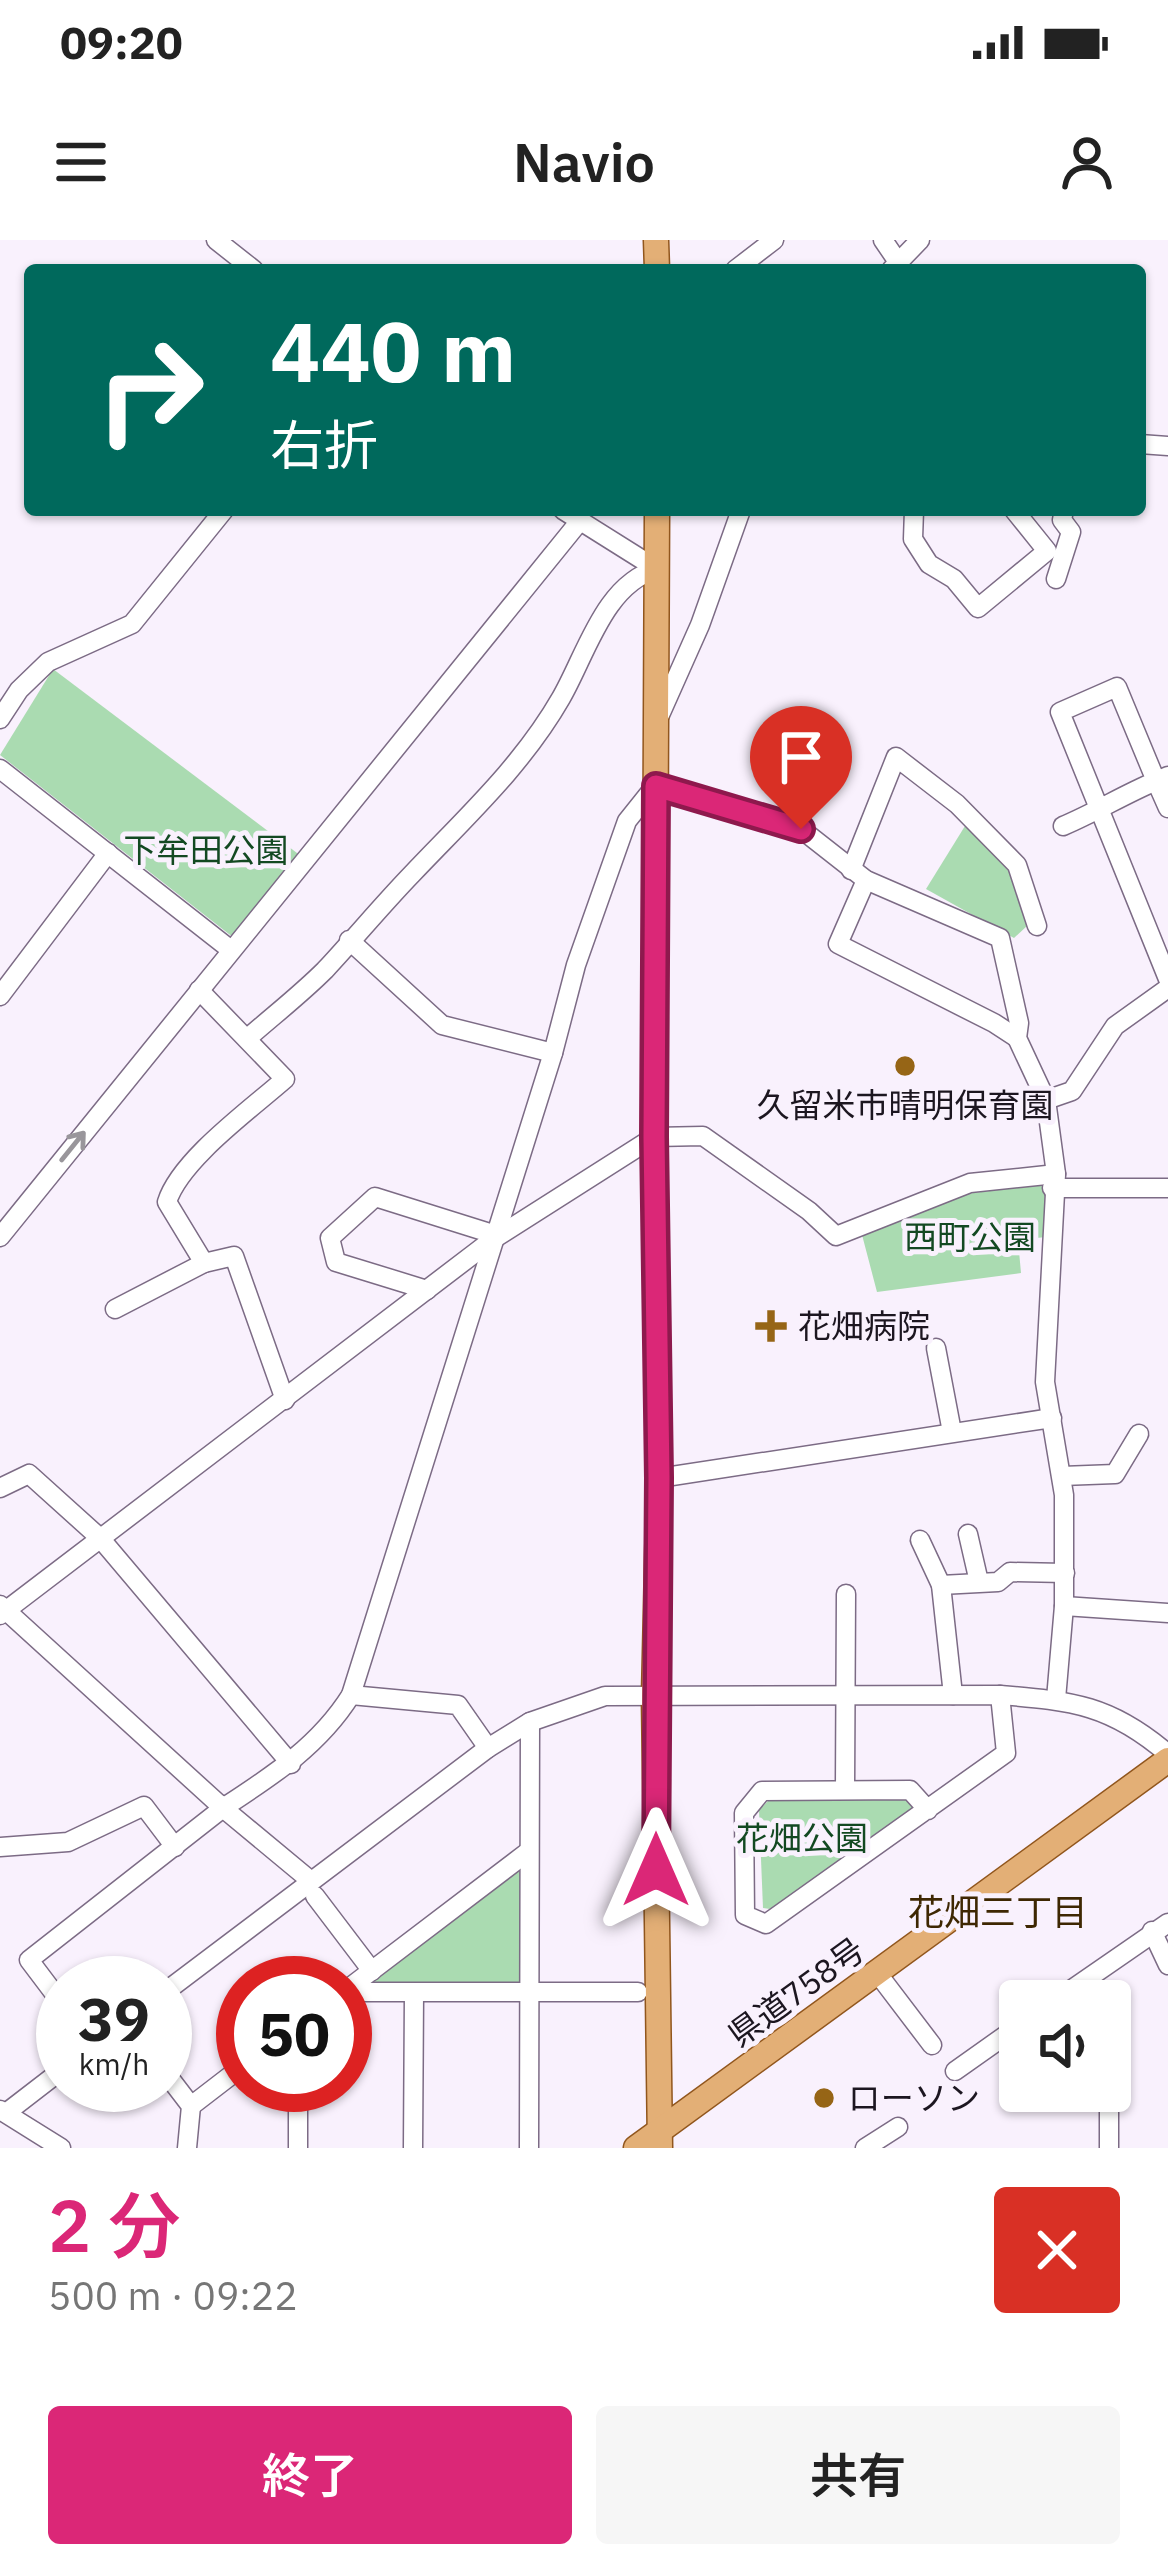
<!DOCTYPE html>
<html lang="ja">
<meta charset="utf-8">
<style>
body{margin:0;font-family:"IBM Plex Sans","Noto Sans JP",sans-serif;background:#f6f6f6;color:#222;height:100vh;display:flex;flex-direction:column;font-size:45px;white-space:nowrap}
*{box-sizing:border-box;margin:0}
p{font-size:39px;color:#767676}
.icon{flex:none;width:66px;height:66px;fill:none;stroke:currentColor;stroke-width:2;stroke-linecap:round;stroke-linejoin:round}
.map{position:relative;height:1908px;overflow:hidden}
.side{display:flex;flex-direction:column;background:#fff;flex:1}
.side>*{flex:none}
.top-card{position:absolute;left:24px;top:24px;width:1122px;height:252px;border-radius:12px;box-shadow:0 3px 9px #0004;background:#00695c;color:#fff;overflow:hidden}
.tools{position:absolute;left:999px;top:1740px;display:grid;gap:24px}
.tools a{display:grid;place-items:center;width:132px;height:132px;border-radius:12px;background:#fff;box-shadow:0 3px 9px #0004;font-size:60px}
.speed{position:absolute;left:36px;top:1716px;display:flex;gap:24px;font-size:60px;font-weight:700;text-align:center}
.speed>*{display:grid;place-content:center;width:156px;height:156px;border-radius:50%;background:#fff;box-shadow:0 3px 9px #0004;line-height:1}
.speed small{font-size:30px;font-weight:400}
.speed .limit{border:18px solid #d22;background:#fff;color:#111}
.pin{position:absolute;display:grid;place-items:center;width:102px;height:102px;color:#fff;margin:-123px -51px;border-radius:50% 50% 50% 0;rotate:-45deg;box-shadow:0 0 12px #0007}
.pin .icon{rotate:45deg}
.me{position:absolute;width:132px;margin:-66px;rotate:0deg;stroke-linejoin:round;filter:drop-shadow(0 0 9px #0008)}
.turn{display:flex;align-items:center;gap:42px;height:252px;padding:0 48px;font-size:54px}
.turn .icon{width:156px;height:156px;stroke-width:2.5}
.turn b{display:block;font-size:84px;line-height:102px}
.round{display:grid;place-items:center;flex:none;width:126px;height:126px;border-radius:12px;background:#f6f6f6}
.summary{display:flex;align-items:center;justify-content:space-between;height:204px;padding:0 48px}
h1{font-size:72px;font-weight:600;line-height:90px;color:#db2777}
.primary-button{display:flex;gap:24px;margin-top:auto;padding:24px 48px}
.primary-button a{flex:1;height:138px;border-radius:12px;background:#db2777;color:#fff;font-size:48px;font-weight:600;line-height:138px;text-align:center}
.primary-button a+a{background:#f6f6f6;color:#222}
.status{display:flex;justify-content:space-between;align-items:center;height:84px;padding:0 60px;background:#fff;direction:ltr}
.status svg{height:33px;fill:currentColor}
header{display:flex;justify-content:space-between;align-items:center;height:156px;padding:0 48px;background:#fff;font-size:54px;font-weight:600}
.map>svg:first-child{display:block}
</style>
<div class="status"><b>09:20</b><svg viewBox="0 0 49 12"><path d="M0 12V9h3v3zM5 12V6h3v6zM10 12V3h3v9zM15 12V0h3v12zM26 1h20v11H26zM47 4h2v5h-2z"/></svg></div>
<header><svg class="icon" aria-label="menu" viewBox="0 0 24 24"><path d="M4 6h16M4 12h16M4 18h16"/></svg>Navio<svg class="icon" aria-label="person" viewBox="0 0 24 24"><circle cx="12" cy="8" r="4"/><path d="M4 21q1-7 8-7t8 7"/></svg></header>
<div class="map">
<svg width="1168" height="1908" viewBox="0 0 1168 1908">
<rect width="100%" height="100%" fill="#f9f1fd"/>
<!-- green -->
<g fill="#aadbb1">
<polygon points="53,429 301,616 234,698 0,515"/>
<polygon points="965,586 1013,632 1028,685 1014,698 926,649"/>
<polygon points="1047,944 1046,997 1018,1000 1021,1033 877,1052 861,991 949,956"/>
<polygon points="904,1555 915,1569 777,1670 763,1668 759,1570 772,1557"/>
<polygon points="524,1622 525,1749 360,1747"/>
</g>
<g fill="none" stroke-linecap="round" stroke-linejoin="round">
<!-- minor casing -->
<g stroke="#7c6b85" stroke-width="21">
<g id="minor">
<polyline points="216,0 254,30"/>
<polyline points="883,0 898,22"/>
<polyline points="735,30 774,0"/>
<polyline points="891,30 920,0"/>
<polyline points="1140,204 1168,206"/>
<polyline points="563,270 657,329"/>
<polyline points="914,270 913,299 929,324 954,339 978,368 1047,311 1014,270"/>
<polyline points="1056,339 1071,292 1062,280 1064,270"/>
<polyline points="659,477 700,385 741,270"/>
<polyline points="0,479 19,450 48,422 132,384 224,270"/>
<polyline points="0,529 231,710"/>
<polyline points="1168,536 1156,541 1168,568"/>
<path d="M1063,586C1096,572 1123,555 1156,541L1117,447L1060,472L1168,739"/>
<polyline points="851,630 896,517 957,564 1017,625 1037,686"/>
<polyline points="866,640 838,704 994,783 1017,798"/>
<polyline points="349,700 442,785 553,813"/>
<path d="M199,750L285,839C251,869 180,920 167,962L204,1023L234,1016L285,1160"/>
<polyline points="0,756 108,613"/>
<path d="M249,797C274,775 301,754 325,730C354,699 382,665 412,634C465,578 522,526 561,458C586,415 604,344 657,329"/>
<polyline points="1046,860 1072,851 1115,786 1168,748"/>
<polyline points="1052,948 1168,948"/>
<polyline points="0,997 579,282"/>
<polyline points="427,1050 336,1022 330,998 375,957 493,994"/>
<polyline points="115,1069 204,1023"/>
<polyline points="936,1108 952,1192"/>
<polyline points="1062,1236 1115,1234 1139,1194"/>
<polyline points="659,1238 1052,1178"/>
<polyline points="0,1248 29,1234 100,1298 291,1524"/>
<polyline points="968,1294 979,1342"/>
<polyline points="920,1300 941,1345"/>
<path d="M0,1365L223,1568C272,1536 319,1506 351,1455L553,813L576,725L627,581L655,546L801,589L866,640L1000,698L1019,783L1017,798L1046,860L1056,934L1045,1142L1064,1255V1366L1056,1459"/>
<polyline points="1064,1366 1168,1373"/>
<polyline points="0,1375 492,1000 654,897 703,896 809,971 836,996 970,943 1056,934"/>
<polyline points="351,1455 458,1465 488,1508"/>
<polyline points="953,1455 941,1345 998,1342 1010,1332 1065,1333"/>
<polyline points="845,1549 846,1354"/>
<polyline points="928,1570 910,1550 762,1551 744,1573 745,1675 766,1684 1006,1513 1000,1455"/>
<polyline points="0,1607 68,1602 144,1566 175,1607"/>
<polyline points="315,1656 372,1731"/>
<polyline points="1152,1691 1168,1725"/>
<polyline points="878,1734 932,1805"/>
<polyline points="345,1751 529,1611"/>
<path d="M165,1752L488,1508L530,1482L605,1456L1000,1455C1073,1461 1111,1465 1168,1514"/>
<polyline points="345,1752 638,1752"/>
<polyline points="1055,1761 1168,1683"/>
<polyline points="63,1765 29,1720 223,1568 311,1641"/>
<polyline points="955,1831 1020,1785"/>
<polyline points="165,1832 191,1866 187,1908"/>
<polyline points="298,1845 298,1908"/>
<polyline points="1109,1851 1109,1908"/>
<polyline points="191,1866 243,1826"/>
<polyline points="0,1870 61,1908"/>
<polyline points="6,1873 63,1829"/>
<polyline points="413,1908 414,1753"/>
<polyline points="529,1908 530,1482"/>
<polyline points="865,1908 898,1887"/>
</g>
</g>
<!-- major casing -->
<g stroke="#91561d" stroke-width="27">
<g id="major">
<polyline points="656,0 657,30"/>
<polyline points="657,270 654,897 659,1238 654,1456 660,1908"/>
<polyline points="636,1908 1168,1520"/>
</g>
</g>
<!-- minor -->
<use href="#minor" stroke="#fff" stroke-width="18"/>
<!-- major -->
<use href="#major" stroke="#e3af76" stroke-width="24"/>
</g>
<!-- one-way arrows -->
<defs><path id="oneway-shaft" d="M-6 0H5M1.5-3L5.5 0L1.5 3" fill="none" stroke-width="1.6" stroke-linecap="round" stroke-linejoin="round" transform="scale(3)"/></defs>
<use stroke="#99969b" href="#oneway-shaft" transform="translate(73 906) rotate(-51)"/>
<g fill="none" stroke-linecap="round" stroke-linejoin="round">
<!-- route casing -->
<g stroke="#8e194d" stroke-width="30">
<polyline id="route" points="656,1630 659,1238 654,897 656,546 801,589"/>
</g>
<!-- route -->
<use href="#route" stroke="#db2777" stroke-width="21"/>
</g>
<!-- markers -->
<g fill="#966516" stroke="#f9f1fd" stroke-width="4.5">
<circle cx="905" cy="826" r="12"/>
<path d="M765 1068h12v12h12v12h-12v12h-12v-12h-12v-12h12z"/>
<circle cx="824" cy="1858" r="12"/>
</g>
<g text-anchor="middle" stroke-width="10" stroke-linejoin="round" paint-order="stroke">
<!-- park labels -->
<g font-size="33" fill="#134922" stroke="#f9f1fd">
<text x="206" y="622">下牟田公園</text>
<text x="970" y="1009">西町公園</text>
<text x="802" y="1610">花畑公園</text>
</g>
<!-- poi labels -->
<g font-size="33" fill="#1c1620" stroke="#f9f1fd" text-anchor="start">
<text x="905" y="877" text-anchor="middle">久留米市晴明保育園</text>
<text x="798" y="1098">花畑病院</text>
<text x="848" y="1870">ローソン</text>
</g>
<!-- street labels -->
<g font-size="33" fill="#1c1620" stroke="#f9f1fd">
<text transform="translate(796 1752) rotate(-36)" y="12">県道758号</text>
</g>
<!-- neighbourhood labels -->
<g font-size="36" fill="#3e2702" stroke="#f9f1fd">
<text x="998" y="1685">花畑三丁目</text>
</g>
</g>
</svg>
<div class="tools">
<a><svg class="icon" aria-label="sound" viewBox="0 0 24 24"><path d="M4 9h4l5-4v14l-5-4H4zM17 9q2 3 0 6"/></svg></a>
</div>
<div class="speed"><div>39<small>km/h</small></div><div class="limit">50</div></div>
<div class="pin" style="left:801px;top:589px;background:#d93025"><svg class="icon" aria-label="arrive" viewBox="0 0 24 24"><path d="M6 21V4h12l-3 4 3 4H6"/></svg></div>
<svg class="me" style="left:656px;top:1630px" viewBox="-20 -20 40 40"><path d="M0-17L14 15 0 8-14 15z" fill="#db2777" stroke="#fff" stroke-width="4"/></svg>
<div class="top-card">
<div class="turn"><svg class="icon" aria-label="right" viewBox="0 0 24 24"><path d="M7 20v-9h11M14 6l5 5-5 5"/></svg><div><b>440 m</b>右折</div></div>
</div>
</div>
<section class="side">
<div class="summary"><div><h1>2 分</h1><p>500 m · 09:22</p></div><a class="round" style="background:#d93025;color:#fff"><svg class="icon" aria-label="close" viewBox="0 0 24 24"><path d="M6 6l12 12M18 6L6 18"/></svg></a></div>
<div class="primary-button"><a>終了</a><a>共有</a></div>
</section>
